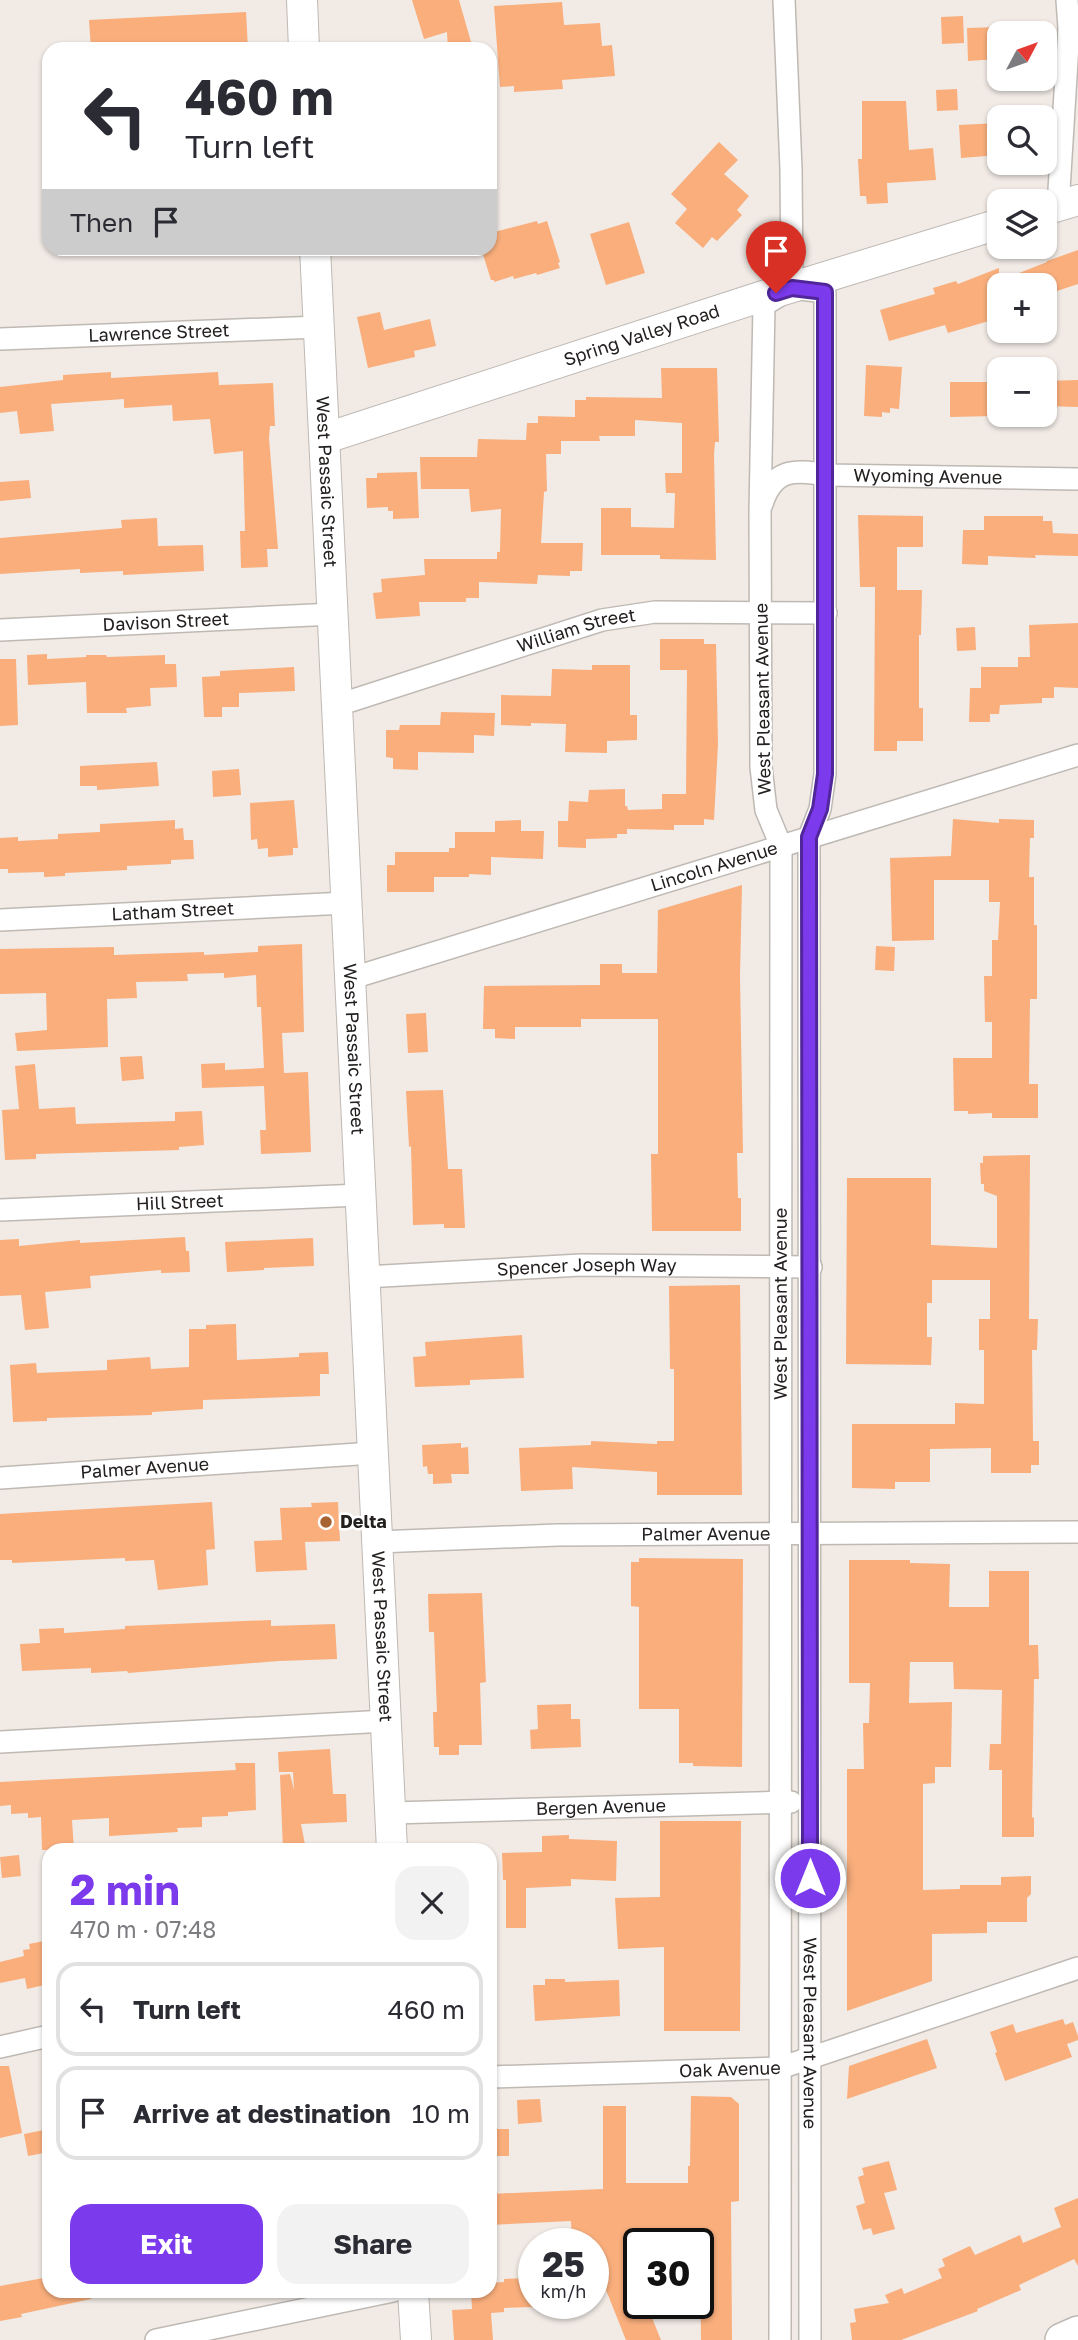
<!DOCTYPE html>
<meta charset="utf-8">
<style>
body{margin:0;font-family:"Golos Text",sans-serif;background:#f2f2f3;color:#2b2b33;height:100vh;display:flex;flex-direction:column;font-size:26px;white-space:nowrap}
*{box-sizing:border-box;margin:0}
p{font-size:23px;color:#7c7c81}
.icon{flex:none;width:38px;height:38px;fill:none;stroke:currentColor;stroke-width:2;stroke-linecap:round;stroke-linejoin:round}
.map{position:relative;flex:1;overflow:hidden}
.sheet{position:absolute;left:42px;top:1843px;width:455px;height:455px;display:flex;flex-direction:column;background:#fff;border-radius:21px;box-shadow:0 2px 5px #0004}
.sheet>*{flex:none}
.guide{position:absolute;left:42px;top:42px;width:455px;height:214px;border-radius:21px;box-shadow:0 2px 5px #0004;background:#fff;color:#2b2b33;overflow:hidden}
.needle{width:46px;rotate:49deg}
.controls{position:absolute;left:987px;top:21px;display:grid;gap:14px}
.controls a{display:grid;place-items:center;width:70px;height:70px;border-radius:14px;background:#fff;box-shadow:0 2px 5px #0004;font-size:35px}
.speed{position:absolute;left:518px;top:2228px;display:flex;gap:14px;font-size:35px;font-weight:700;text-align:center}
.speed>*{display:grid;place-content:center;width:91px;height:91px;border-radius:50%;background:#fff;box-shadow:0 2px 5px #0004;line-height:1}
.speed small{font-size:18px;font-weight:400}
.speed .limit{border:4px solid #111;border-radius:10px;background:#fff;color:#111}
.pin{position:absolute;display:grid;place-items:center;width:60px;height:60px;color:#fff;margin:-72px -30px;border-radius:50% 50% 50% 0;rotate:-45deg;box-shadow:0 0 7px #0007}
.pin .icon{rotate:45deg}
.me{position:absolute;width:77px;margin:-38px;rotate:0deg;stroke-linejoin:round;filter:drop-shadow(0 0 5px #0008)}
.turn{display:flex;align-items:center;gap:24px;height:147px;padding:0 28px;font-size:32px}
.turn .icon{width:91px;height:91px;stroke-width:2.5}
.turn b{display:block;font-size:49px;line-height:60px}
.then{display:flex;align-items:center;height:66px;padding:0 28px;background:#0003;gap:14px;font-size:26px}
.round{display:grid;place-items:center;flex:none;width:74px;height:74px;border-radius:21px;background:#f2f2f3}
.summary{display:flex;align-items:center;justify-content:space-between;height:119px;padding:0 28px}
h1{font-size:42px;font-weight:700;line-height:52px;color:#7c3aed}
.cta{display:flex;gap:14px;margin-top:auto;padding:14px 28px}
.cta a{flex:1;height:80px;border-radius:21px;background:#7c3aed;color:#fff;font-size:28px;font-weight:700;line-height:80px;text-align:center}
.cta a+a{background:#f2f2f3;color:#2b2b33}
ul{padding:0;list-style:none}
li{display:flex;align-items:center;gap:21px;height:94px;margin:0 14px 10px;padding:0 14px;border:4px solid #e1e1e2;border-radius:21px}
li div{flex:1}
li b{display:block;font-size:26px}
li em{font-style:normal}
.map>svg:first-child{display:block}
</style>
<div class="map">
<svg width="1078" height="2340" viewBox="0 0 1078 2340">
<rect width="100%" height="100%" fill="#f1eae5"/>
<!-- building -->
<g fill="#f9ae7c">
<polygon points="412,0 459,0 473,49 448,49 447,32 424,39"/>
<polygon points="562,2 564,25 600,23 602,46 612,45 615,76 562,80 563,89 514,92 514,86 500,87 494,6"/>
<polygon points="246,12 248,49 91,49 89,20"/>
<polygon points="963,16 964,43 942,44 941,17"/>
<polygon points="999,27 999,59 968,61 967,28"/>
<polygon points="957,89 958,110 937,111 936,90"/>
<polygon points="862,101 906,101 909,150 933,148 936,180 887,183 888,203 867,204 866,196 860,196 858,159 862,159"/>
<polygon points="999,123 999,150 987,149 987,156 961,158 959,125"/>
<polygon points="719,142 738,160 724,174 749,196 737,210 742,215 717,241 712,237 703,248 675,223 687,209 671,194"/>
<polygon points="537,221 538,224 547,221 560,262 558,263 560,268 537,275 536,273 514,279 513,276 494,282 494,280 491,280 481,248 490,248 490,233"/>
<polygon points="629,222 645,273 606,285 590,234"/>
<polygon points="1078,250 1078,284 1057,291 1055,285 999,285 999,318 948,333 945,325 889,341 880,310 935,294 933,288 956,281 958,284 999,268 999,281 1047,262 1047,261"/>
<polygon points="380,312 384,330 430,319 436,346 414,351 415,357 368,368 357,317"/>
<polygon points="866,365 902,367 899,409 890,408 890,413 882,412 882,417 864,416"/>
<polygon points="661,368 717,368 719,442 715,442 714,454 716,560 660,559 660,555 601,555 601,508 631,508 631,527 674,528 675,493 666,493 665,473 682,473 682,423 635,420 635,436 599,436 600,441 561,441 561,454 546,454 547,491 544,492 541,543 583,543 582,571 570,571 570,576 538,575 537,584 479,582 479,598 466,598 466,602 419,602 420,616 376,619 373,593 382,592 381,579 425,575 424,559 497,559 497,552 500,552 501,509 471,512 469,489 421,489 420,457 477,457 478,439 526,440 527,423 538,423 538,416 575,417 575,400 586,400 586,397 662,398"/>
<polygon points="111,372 111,378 218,372 219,385 273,383 275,426 270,426 269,438 278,549 267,549 268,567 241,568 240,531 245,531 243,451 214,454 210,419 173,421 172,405 124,408 124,399 51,404 54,431 20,434 17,411 0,413 0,387 63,380 63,375"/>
<polygon points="1078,380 1078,407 1045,406 1045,381"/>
<polygon points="950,382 994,382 994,416 950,417"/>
<polygon points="417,472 419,518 393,519 393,511 388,511 388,507 367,508 366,478 377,478 377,473"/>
<polygon points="29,480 31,498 0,501 0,482"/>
<polygon points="858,515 923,516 923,547 897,547 897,590 922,590 921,635 919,635 919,708 923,708 923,741 897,741 897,751 874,751 875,587 860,587"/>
<polygon points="984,516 1043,516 1043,521 1052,521 1053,533 1078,534 1078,556 1035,555 1036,558 988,556 988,565 962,564 963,530 984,530"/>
<polygon points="157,518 158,546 203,545 204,571 123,575 123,571 80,573 80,569 0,574 0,538 122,528 121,520"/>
<polygon points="1078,623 1078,688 1054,687 1054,698 1042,698 1042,703 1000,705 999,714 990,714 990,722 969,722 970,688 981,688 981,667 1018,667 1018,657 1030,657 1029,625"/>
<polygon points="975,627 976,650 957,651 956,628"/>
<polygon points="660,639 704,639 704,644 716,644 718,744 714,820 704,819 704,825 674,825 674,830 627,829 627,834 617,834 617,838 586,839 586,848 558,847 558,821 568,821 569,801 588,802 589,790 625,789 625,806 627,806 628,810 662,809 662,794 686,794 687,670 660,670"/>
<polygon points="47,654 47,659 86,657 86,655 106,655 107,657 165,655 165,664 176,664 177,687 150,688 151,706 126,708 127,713 87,713 86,682 28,685 27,655"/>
<polygon points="0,659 16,659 18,725 0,726"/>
<polygon points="592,665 630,665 630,715 637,715 637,740 607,741 607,753 565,752 566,724 531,723 531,726 501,725 501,695 551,696 552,669 592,670"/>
<polygon points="294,667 295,691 239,693 239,707 222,707 222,717 204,717 202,677 220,676 220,671"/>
<polygon points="441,712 495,713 494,736 474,735 474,753 418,752 418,770 393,769 393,758 386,757 386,730 399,730 400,725 440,725"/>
<polygon points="157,762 159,786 97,790 97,786 80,786 80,766"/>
<polygon points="239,769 241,795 213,797 212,771"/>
<polygon points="294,800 298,848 293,848 293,855 268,857 268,848 258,849 257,839 251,840 250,803"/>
<polygon points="953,819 999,823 999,819 1034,820 1034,838 1030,838 1029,877 1034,877 1034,925 1037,925 1037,999 1030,999 1029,1084 1038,1084 1038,1118 992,1118 992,1113 968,1114 968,1111 954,1111 953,1058 992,1058 992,1022 985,1022 984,976 992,976 992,940 998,940 1000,902 989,902 989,880 934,880 934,940 892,941 890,858 951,856"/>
<polygon points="175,820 175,829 183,828 184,840 193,840 194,859 171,860 171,864 127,866 127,870 65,873 65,876 44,877 44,872 8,873 8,869 0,869 0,838 18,837 18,841 58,839 58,834 100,832 100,824"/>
<polygon points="521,820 521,831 544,831 543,859 491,857 491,875 469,874 469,877 434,877 434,892 387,892 387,865 395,865 395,852 449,852 449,848 455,848 455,832 495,832 495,821"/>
<polygon points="742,885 740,976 743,1153 737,1153 738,1198 741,1198 741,1231 652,1231 651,1154 658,1154 658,1019 581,1019 581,1027 515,1027 515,1039 495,1038 495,1029 483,1029 484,986 600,985 600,964 622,964 622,973 657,973 658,910"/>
<polygon points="302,944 304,1032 282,1033 284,1073 308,1072 311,1152 261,1154 260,1130 266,1130 264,1086 202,1088 201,1064 225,1063 225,1070 264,1068 261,1007 257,1007 256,975 224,978 224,973 187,974 188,981 136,982 137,998 107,999 108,1047 17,1051 15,1033 47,1030 46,993 0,994 0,949 114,947 114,955 204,952 204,955 258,952 258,946"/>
<polygon points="876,946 895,947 894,971 875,970"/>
<polygon points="426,1013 428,1052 408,1053 406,1014"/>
<polygon points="142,1056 144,1079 122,1081 120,1057"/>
<polygon points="35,1064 39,1109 75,1107 76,1124 175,1121 175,1112 202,1111 204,1145 179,1147 179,1150 36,1154 36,1159 5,1160 2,1110 19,1109 15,1066"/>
<polygon points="443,1090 448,1169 462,1169 465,1228 444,1228 444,1224 413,1225 411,1146 409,1147 406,1091"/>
<polygon points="1030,1155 1029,1319 1038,1319 1037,1350 1032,1350 1033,1441 1039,1441 1039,1465 1031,1465 1031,1473 991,1473 991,1448 930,1449 930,1482 895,1482 895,1489 852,1488 852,1424 955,1424 955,1403 984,1404 984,1350 979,1350 979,1319 990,1319 990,1280 932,1280 932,1303 927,1303 927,1337 932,1337 931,1365 846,1364 847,1178 931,1178 931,1245 997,1248 997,1196 984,1191 984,1184 981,1184 980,1163 983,1163 983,1156"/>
<polygon points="185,1237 186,1251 189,1251 190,1272 161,1273 161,1270 90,1276 91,1288 45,1292 49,1328 25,1330 21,1295 0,1296 0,1240 19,1239 19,1246 80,1240 80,1243"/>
<polygon points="313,1238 314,1266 264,1268 264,1270 227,1272 225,1242"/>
<polygon points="740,1285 742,1495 657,1495 657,1472 572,1467 573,1489 521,1491 519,1448 591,1445 591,1441 657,1444 657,1441 674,1441 674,1369 670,1369 669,1286"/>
<polygon points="236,1324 237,1360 299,1357 299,1353 328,1352 329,1374 320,1374 320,1396 203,1400 203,1409 152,1412 152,1415 47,1418 47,1421 13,1422 10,1365 36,1363 37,1373 107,1370 107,1360 150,1357 151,1369 189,1367 189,1329 206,1329 206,1325"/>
<polygon points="522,1335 524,1378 470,1380 470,1385 415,1387 413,1357 426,1356 425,1342"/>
<polygon points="461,1443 461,1448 468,1447 469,1474 451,1474 452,1483 433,1484 433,1474 428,1474 427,1466 423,1467 422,1445"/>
<polygon points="212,1502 215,1549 206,1550 208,1585 158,1590 154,1560 125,1561 125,1558 12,1563 12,1560 0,1560 0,1514"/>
<polygon points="338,1502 340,1541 305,1542 307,1570 256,1572 254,1541 282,1540 280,1508 312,1507 311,1503"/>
<polygon points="639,1558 743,1559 742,1767 693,1766 693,1763 679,1763 679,1709 639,1709 639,1607 631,1606 631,1562 639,1562"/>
<polygon points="849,1560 910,1560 910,1563 950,1564 949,1607 989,1607 989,1571 1029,1571 1029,1645 1038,1645 1039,1679 1034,1679 1032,1817 1034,1818 1034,1837 1002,1837 1002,1770 989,1770 990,1744 1001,1744 1002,1690 954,1689 953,1662 910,1662 909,1703 952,1702 951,1767 935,1767 935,1783 923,1784 923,1890 960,1889 960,1885 1001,1885 1001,1877 1031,1876 1031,1894 1027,1898 1027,1922 987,1922 987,1933 932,1934 932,1981 847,2011 847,1769 864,1769 863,1723 869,1723 870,1683 849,1683"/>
<polygon points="482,1593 486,1682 480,1683 482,1745 459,1745 459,1755 439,1755 439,1747 434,1747 433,1712 437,1712 434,1632 429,1632 428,1594"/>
<polygon points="271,1620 271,1626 335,1624 337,1659 279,1661 128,1673 127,1671 91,1673 91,1668 22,1671 20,1644 40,1643 39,1629 64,1628 64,1633 125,1629 125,1626"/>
<polygon points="571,1704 571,1719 580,1719 581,1747 531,1749 530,1730 538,1729 537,1705"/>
<polygon points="330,1749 333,1794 346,1794 347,1822 301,1824 306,1850 283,1850 280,1775 290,1774 294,1790 293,1772 279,1772 278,1752"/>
<polygon points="235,1763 255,1763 256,1810 228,1812 228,1816 202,1817 202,1827 177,1828 178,1832 109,1836 109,1818 72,1820 74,1850 42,1850 41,1817 28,1818 28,1813 11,1814 11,1805 0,1806 0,1782 236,1770"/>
<polygon points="660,1821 741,1821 740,2031 664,2031 664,1947 618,1949 615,1898 660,1897"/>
<polygon points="569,1835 569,1839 617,1841 616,1881 571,1879 571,1886 526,1888 526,1928 506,1928 506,1880 503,1880 502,1853 542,1852 542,1836"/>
<polygon points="19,1855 21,1876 2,1878 0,1857"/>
<polygon points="49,1940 49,1984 27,1989 25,1978 0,1983 0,1962 24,1956 23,1950 30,1949 29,1944"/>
<polygon points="545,1979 565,1979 565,1982 619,1980 620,2016 535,2021 533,1985 545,1985"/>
<polygon points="1063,2019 1065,2025 1073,2022 1078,2036 1078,2040 1067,2044 1072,2057 1005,2081 995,2053 997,2052 990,2032 1013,2024 1016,2033"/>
<polygon points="927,2039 937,2068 847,2099 849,2066"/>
<polygon points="0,2066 9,2066 22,2133 0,2138"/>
<polygon points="691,2096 731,2097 739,2104 739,2201 731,2202 732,2340 701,2340 700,2244 639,2244 639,2303 646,2303 661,2340 626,2340 598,2270 593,2270 593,2244 572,2244 571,2221 490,2225 490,2194 603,2189 603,2106 626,2106 626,2183 688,2183 688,2166 690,2166"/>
<polygon points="540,2099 542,2122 518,2124 517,2100"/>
<polygon points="49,2129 49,2152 28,2156 24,2134"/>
<rect x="490" y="2129" width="19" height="27"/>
<polygon points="889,2161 897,2190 884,2193 895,2229 873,2235 871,2228 863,2230 856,2206 865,2203 858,2177 864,2175 862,2168"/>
<polygon points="1078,2198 1078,2266 1074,2259 1068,2262 1019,2285 1021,2290 977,2309 978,2311 901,2340 852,2340 850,2323 856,2322 854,2309 889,2303 885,2295 902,2288 904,2294 942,2278 938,2269 945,2266 942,2259 970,2246 975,2255 1020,2235 1023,2243 1061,2227 1054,2208"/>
<polygon points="49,2277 49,2291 90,2291 91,2299 21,2314 22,2317 0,2321 0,2286"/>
<polygon points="534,2278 534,2307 504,2308 504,2312 491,2313 493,2340 454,2340 452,2310 472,2309 471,2291 490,2291 490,2283 504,2282 504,2279"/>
</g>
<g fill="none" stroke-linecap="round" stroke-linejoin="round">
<!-- street casing -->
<g stroke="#bfb9b4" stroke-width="24">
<g id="street">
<polyline points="784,0 791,169 792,288"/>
<polyline points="1058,206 1069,28 1067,0"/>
<path id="s1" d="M0,339L319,327"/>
<path id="s2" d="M762,504C773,469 794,469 826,475L1078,479"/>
<path id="s3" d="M0,630L334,614"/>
<path id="s4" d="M338,705L602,620L655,612L826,613"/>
<path id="s5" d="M0,920L346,903"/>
<path id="s6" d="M349,979L1078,755"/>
<path id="s7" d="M0,1210L360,1195"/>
<path id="s8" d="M365,1277L581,1265L811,1267"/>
<path id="s9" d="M0,1478L373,1453"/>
<path id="s10" d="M377,1542L557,1535L1078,1532"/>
<polyline points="0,1742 386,1721"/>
<path id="s11" d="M391,1813L791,1802"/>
<polyline points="0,2047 49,2036"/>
<path id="s12" d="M490,2077L780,2068L1078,1968"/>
<polyline points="156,2340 393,2291"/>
<path id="s13" d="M780,2340L781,846L766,810L761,767L760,511L764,305L792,288L825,292V774L820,809L809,837L810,2340"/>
</g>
</g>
<!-- secondary casing -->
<g stroke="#bfb9b4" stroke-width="32">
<g id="secondary">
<polyline points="302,0 304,49"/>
<polyline points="1045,210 1078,200"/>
<path id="s14" d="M315,248L392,1850"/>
<path id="s15" d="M326,438L760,297L999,224"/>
<polyline points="413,2291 416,2340"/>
</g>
</g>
<!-- primary casing -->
<g stroke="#bfb9b4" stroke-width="36">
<polyline id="primary" points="1062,2340 1078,2333"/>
</g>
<!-- street -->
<use href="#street" stroke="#fff" stroke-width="21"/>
<!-- secondary -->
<use href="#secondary" stroke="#fff" stroke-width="30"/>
<!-- primary -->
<use href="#primary" stroke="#fff" stroke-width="33"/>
</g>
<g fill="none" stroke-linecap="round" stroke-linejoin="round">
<!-- route casing -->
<g stroke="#51269a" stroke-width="18">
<polyline id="route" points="776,293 792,288 825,292 825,774 820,809 809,837 810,1878"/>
</g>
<!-- route -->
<use href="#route" stroke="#7c3aed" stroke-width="12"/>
</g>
<!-- markers -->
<circle fill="#a76332" stroke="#fff" stroke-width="2.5" cx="326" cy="1522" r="7"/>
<g text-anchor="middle" stroke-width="5" stroke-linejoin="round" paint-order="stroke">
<!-- street labels -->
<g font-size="18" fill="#23201f" stroke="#fff">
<text dy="6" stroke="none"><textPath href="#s1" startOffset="159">Lawrence Street</textPath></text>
<text dy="6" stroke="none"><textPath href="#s15" startOffset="332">Spring Valley Road</textPath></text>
<text dy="6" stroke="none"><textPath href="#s2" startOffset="182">Wyoming Avenue</textPath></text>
<text dy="6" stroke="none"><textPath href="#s14" startOffset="234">West Passaic Street</textPath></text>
<text dy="6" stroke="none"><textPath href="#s3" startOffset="166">Davison Street</textPath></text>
<text dy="6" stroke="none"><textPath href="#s4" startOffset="250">William Street</textPath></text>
<text transform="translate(763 699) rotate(-91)" y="6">West Pleasant Avenue</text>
<text dy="6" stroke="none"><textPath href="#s6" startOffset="382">Lincoln Avenue</textPath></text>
<text dy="6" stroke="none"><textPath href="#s5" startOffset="173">Latham Street</textPath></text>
<text dy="6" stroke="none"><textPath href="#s14" startOffset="802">West Passaic Street</textPath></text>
<text dy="6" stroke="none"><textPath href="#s7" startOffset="180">Hill Street</textPath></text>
<text dy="6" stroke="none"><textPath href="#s8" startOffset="222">Spencer Joseph Way</textPath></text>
<text dy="6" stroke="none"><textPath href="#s13" startOffset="1036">West Pleasant Avenue</textPath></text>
<text dy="6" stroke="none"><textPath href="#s9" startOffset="145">Palmer Avenue</textPath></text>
<text dy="6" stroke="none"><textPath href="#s10" startOffset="329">Palmer Avenue</textPath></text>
<text dy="6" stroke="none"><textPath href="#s14" startOffset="1390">West Passaic Street</textPath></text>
<text dy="6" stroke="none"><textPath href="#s11" startOffset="210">Bergen Avenue</textPath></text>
<text dy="6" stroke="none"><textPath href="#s13" startOffset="3848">West Pleasant Avenue</textPath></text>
<text dy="6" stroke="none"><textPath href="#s12" startOffset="240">Oak Avenue</textPath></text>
</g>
<!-- poi labels -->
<g font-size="18" font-weight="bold" fill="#23201f" stroke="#fff" text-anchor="start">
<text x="340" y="1528">Delta</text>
</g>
</g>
</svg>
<div class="controls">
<a><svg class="needle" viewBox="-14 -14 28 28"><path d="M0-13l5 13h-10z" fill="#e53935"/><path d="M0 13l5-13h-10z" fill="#7c7c81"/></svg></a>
<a><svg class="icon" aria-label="search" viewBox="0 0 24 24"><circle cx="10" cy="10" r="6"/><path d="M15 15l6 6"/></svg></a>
<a><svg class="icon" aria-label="layers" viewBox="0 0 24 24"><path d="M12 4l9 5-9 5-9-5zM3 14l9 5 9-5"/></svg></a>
<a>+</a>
<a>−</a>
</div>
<div class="speed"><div>25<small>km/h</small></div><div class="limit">30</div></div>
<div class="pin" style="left:776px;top:293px;background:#d93025"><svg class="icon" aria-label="arrive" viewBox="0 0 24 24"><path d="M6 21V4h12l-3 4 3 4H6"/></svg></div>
<svg class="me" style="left:810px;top:1878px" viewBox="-20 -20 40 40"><circle r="17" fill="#7c3aed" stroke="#fff" stroke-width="3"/><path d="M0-11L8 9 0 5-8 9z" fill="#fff"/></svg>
<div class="guide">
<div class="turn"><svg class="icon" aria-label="left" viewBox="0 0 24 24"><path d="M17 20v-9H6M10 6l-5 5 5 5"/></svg><div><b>460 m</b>Turn left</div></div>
<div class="then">Then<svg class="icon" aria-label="arrive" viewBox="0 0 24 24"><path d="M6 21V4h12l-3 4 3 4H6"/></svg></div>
</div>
<section class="sheet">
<div class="summary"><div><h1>2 min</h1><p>470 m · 07:48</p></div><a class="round"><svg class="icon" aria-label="close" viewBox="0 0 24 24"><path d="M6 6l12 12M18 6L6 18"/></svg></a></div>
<ul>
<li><svg class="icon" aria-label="left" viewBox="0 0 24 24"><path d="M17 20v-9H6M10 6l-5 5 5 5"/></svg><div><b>Turn left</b></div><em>460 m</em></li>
<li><svg class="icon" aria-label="arrive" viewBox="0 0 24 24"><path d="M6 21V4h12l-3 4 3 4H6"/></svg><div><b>Arrive at destination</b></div><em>10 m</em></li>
</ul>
<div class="cta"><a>Exit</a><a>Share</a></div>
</section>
</div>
